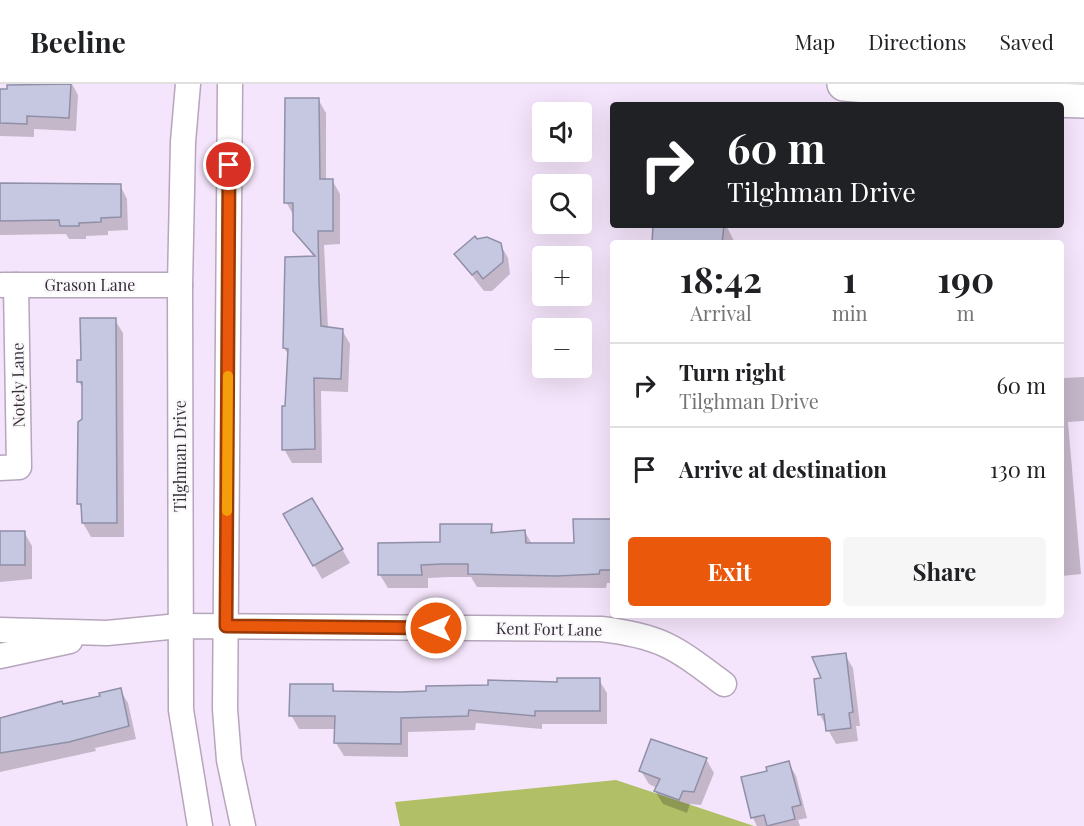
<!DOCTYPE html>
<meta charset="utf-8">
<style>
body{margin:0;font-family:"Playfair Display",serif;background:#f6f6f6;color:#202124;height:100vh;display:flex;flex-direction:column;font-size:22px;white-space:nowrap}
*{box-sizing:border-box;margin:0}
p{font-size:20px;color:#757577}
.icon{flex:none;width:33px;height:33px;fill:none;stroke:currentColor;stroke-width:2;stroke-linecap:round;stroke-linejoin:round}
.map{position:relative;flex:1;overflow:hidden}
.panel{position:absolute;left:610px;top:156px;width:454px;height:378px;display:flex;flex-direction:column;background:#fff;border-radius:6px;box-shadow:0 6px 24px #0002}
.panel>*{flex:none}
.banner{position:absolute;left:610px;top:18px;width:454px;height:126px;border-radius:6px;box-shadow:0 6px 24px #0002;background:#202124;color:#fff;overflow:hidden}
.tools{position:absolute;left:532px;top:18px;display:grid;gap:12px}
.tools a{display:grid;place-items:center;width:60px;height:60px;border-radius:6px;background:#fff;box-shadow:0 6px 24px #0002;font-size:30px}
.pin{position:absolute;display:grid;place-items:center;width:51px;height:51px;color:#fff;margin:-26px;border:3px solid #fff;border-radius:50%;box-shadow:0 2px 6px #0007}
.me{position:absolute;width:66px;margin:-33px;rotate:270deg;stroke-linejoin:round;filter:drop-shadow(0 0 4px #0008)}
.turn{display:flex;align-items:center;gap:21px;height:126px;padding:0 18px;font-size:27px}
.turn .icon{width:78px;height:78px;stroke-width:2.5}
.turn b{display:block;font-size:42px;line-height:51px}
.eta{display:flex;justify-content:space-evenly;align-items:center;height:102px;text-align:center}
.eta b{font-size:36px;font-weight:700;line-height:42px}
.action{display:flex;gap:12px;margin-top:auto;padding:12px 18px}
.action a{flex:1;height:69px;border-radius:6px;background:#ea580c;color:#fff;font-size:24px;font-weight:700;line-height:69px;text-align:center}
.action a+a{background:#f6f6f6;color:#202124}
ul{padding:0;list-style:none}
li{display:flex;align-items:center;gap:18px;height:84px;padding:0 18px;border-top:2px solid #e0e0e0}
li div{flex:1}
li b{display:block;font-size:22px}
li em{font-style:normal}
header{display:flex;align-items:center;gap:36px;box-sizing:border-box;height:84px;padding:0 30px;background:#fff;border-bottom:2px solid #e0e0e0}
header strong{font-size:28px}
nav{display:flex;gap:33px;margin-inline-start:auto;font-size:21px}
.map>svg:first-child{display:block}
</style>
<header>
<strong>Beeline</strong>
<nav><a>Map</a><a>Directions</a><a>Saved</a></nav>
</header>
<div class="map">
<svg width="1084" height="742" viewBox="0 0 1084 742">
<rect width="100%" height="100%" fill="#f5e5fc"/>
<!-- forest -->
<polygon fill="#b1c067" points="616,696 754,742 400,742 395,718"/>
<!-- shadow -->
<g fill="#0003">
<polygon points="50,0 72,0 78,11 76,47 34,45 34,53 0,52 0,6"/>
<polygon points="318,15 326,29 326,96 332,96 340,110 340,160 324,161 328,244 342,246 350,260 348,308 321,307 322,379 292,379 284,365 290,273 284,264 314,173 295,147 294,132 286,118"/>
<polygon points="0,101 120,101 127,115 128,146 108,147 108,151 86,152 86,155 69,155 66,150 0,151"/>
<polygon points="655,141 726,141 735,159 653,159"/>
<polygon points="477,157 500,160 508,174 510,190 492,207 484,207 456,171"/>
<polygon points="115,236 123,249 124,453 91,453 83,439 83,426 79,420 84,306 79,298 82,278"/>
<polygon points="1062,291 1064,294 1084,293 1084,337 1068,338 1081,490 1062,492"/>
<polygon points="285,431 342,465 350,479 322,495"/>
<polygon points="614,436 614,499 607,499 606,504 477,503 471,493 450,493 428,494 428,504 388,504 380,491 379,460 441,459 491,442 495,450 525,448 532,460 576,461"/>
<polygon points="0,448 24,448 32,462 32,495 0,498"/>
<polygon points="845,571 853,584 860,642 856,642 858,657 836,660 820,631 823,596"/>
<polygon points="599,596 607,609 607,640 542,640 542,645 476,639 475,646 408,648 408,673 344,672 336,659 336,645 299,645 291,631 332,601 336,609 400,610"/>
<polygon points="120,606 128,619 136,655 95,664 96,667 0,688 0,634 102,614"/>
<polygon points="706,675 714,689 701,721 690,720 687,729 663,720 655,707 657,704 649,700 641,687"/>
<polygon points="788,678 796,692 807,734 798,736 800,742 757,742 753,734 743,695 769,688"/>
</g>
<!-- building -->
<g fill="#c6c7e0" stroke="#8f90a8" stroke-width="1.5">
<polygon points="71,0 69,34 27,32 27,40 0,39 0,5 7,5 7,1"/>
<polygon points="285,14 319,14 320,95 333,95 333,147 318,147 319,198 321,242 343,245 341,295 314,294 315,365 282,366 282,322 285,322 288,265 283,264 285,173 315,172 293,147 293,119 284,119"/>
<polygon points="0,99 121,100 121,133 101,134 101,138 79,139 79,142 60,142 59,136 0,137"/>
<polygon points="653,141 724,141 722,159 652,159"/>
<polygon points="475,152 477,155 487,153 501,159 503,169 503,178 483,195 477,187 472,191 454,170"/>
<polygon points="80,234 116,234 117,439 82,439 81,420 77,420 78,338 82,335 82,298 77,298 77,276 81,276"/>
<polygon points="312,414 343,465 313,482 283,430"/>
<polygon points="573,435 614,435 614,486 600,486 599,490 557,492 468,490 468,480 442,480 421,481 422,491 378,491 378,459 440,458 440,440 492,440 491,449 525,446 526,459 574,459"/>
<rect x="0" y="447" width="25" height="34"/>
<polygon points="846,569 853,628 849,629 851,644 826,647 824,630 818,631 814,595 821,594 812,573"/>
<polygon points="557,594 600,594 600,627 535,627 535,632 469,626 468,632 401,634 401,660 334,659 335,632 289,632 290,600 333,600 333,607 400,608 426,607 426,602 488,601 488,596 557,598"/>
<polygon points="121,604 129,642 69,658 0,669 0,634 62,617 63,620 100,612 99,609"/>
<polygon points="651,655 707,674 694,708 683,707 679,716 654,707 660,695 639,687"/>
<polygon points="789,677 801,721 792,723 795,735 767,742 764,731 751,734 741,693 767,687 766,683"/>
</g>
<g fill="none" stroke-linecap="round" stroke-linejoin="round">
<!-- street casing -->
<g stroke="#b6a6bc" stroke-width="27">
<g id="street">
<polyline points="188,0 183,58 180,201 181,626 200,742"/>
<polyline points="230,0 225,625 229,676 243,742"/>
<polyline points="2,201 180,201"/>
<polyline points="0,384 19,383 16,201"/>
<path d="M0,546L107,549L179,542L601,545C662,552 676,564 724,600"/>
<polyline points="0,572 70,557"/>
</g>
</g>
<!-- secondary casing -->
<g stroke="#b6a6bc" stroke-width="36">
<polyline id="secondary" points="844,0 1016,15 1084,17"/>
</g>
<!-- street -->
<use href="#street" stroke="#fff" stroke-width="24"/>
<!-- secondary -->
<use href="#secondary" stroke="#fff" stroke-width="33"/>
</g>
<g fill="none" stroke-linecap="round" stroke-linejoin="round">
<!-- route casing -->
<g stroke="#983908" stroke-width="15">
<polyline id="route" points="229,81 226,542 436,544"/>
</g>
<!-- route -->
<use href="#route" stroke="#ea580c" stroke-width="10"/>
<!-- slow -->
<polyline stroke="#f59e0b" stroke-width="10" points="227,427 228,292"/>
</g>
<g text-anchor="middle" stroke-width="4.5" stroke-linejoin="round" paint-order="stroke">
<!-- street labels -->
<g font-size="16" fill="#342e36" stroke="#fbf8fc">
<text x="90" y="207">Grason Lane</text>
<text transform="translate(18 301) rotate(-91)" y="6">Notely Lane</text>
<text transform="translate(180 372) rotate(-90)" y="6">Tilghman Drive</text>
<text transform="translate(549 545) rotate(1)" y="6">Kent Fort Lane</text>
</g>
</g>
</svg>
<div class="tools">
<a><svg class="icon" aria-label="sound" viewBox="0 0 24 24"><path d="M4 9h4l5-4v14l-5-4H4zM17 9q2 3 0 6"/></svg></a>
<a><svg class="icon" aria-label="search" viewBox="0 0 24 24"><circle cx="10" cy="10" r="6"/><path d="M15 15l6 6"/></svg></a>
<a>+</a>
<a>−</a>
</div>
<div class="pin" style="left:229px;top:81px;background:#d93025"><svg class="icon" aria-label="arrive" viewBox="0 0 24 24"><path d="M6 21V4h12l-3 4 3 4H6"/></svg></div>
<svg class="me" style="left:436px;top:544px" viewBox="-20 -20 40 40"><circle r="17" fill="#ea580c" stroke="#fff" stroke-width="3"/><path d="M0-11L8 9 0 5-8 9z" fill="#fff"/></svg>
<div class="banner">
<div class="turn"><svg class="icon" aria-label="right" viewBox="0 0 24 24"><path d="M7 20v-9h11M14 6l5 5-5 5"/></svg><div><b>60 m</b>Tilghman Drive</div></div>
</div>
<section class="panel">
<div class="eta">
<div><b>18:42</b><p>Arrival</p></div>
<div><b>1</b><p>min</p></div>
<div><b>190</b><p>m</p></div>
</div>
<ul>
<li><svg class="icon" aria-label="right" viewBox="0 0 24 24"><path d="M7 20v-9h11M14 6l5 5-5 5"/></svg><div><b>Turn right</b><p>Tilghman Drive</p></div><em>60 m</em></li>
<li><svg class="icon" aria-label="arrive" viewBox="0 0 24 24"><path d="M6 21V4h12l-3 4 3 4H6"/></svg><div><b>Arrive at destination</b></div><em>130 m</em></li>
</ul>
<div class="action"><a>Exit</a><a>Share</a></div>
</section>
</div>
